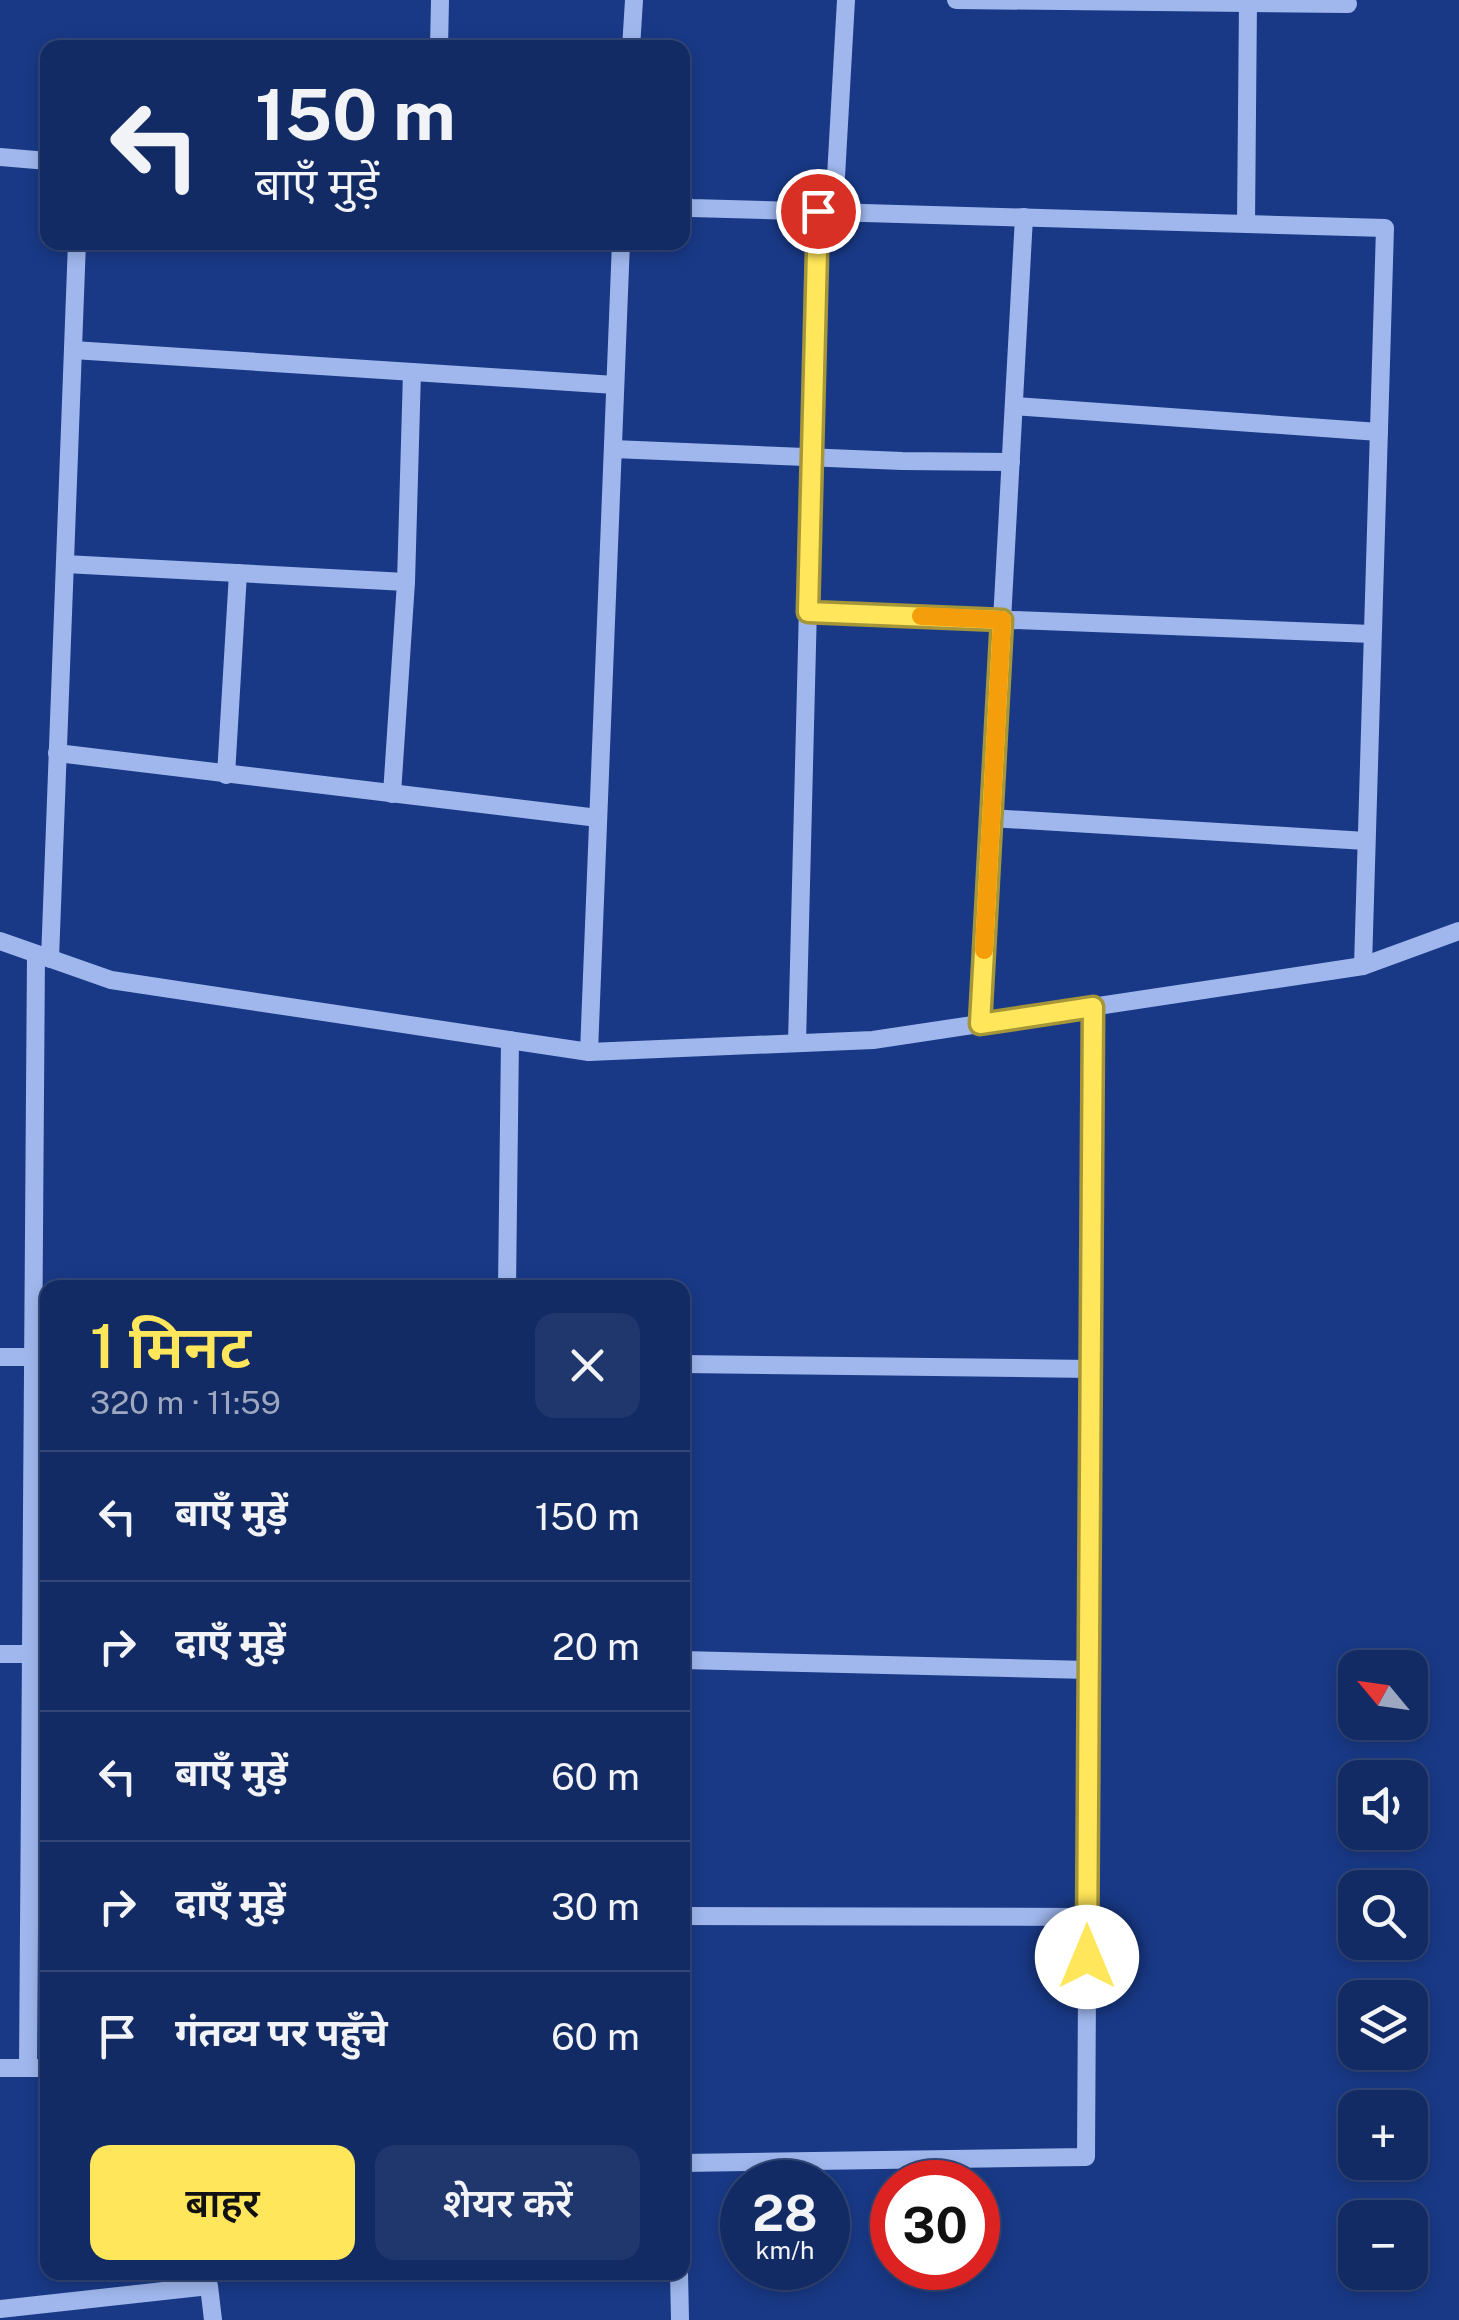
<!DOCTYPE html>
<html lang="hi">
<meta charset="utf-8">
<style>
body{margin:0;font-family:"Public Sans","Noto Sans Devanagari",sans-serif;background:#20376d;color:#f1f3f6;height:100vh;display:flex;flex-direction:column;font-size:38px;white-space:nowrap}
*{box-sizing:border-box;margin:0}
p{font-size:32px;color:#9da7bf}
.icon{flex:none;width:55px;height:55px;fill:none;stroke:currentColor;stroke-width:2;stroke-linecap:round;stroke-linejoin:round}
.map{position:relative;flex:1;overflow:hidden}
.drawer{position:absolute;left:40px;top:1280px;width:650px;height:1000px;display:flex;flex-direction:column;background:#132b64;border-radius:20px;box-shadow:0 5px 15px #0003,0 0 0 2px #324778}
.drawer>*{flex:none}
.guide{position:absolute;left:40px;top:40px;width:650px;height:210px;border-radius:20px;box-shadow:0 5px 15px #0003,0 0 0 2px #324778;background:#132b64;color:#f1f3f6;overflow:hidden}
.needle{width:65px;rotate:299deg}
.fabs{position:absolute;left:1338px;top:1650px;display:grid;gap:20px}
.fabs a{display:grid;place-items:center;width:90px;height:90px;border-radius:20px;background:#132b64;box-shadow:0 5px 15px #0003,0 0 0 2px #324778;font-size:50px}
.speed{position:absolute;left:720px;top:2160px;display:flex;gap:20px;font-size:50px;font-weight:700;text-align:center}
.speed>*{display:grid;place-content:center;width:130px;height:130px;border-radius:50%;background:#132b64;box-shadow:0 5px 15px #0003,0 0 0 2px #324778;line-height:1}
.speed small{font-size:25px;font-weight:400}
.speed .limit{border:15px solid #d22;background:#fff;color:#111}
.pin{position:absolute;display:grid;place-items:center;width:85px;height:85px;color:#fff;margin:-42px;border:5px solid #fff;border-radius:50%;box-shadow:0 2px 10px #0007}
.me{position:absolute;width:110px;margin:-55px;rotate:0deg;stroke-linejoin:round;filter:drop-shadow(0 0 8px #0008)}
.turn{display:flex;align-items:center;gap:35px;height:210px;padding:0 50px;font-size:45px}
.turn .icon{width:130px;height:130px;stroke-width:2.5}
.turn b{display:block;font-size:70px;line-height:85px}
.round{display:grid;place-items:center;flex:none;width:105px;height:105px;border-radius:20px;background:#20376d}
.headline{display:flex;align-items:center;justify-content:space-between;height:170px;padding:0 50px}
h1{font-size:60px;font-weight:600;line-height:75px;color:#ffe65a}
.action{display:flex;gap:20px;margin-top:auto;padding:20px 50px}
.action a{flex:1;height:115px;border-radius:20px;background:#ffe65a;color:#111;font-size:40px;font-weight:600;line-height:115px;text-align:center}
.action a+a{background:#20376d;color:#f1f3f6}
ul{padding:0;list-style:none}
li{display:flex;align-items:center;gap:30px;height:130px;padding:0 50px;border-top:2px solid #324778}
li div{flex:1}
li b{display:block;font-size:38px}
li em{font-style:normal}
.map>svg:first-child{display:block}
</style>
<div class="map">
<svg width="1459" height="2320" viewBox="0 0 1459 2320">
<rect width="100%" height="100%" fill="#193986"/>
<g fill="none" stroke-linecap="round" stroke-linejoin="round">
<!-- minor -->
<g stroke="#9fb7ed" stroke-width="18">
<polyline points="956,0 1348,4"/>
<polyline points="439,48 440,0"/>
<polyline points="631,48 634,0"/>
<polyline points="0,157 48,161"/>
<polyline points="682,204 691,208 1385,228 1363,966"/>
<polyline points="834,212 846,0"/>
<polyline points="1246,224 1248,0"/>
<polyline points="73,350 615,385"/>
<polyline points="1014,406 1379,432"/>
<polyline points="613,449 902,461 1011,462"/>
<polyline points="65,564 406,582"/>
<polyline points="808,612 1372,634"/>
<polyline points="57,753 598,818"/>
<polyline points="226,775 238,573"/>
<polyline points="392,794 406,582 412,372"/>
<polyline points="991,818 1366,841"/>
<polyline points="0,941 111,980 589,1052 873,1040 1363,966 1459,931"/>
<polyline points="50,959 77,242"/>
<polyline points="980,1024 1024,217"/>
<polyline points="797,1043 818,211"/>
<polyline points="589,1052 621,242"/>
<polyline points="507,1288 510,1040"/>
<polyline points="0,1357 48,1357"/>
<polyline points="682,1364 1091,1369"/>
<polyline points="0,1654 48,1654"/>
<polyline points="682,1660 1089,1670"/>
<polyline points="682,1916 1088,1917"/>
<polyline points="0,2068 48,2068"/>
<polyline points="28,2068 36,954"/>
<polyline points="682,2163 1086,2157 1093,1007"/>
<polyline points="679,2272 680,2320"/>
<polyline points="0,2309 209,2286 213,2320"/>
</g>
</g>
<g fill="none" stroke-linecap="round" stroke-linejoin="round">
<!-- route casing -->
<g stroke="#a6963a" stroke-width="25">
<polyline id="route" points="818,211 808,612 1002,620 980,1024 1093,1007 1087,1957"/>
</g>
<!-- route -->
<use href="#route" stroke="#ffe65a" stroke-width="18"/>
<!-- slow -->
<polyline stroke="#f59e0b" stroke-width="18" points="921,616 1002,620 984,950"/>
</g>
</svg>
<div class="fabs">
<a><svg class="needle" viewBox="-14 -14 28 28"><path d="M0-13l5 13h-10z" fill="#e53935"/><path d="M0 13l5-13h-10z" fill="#9da7bf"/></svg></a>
<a><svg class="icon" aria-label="sound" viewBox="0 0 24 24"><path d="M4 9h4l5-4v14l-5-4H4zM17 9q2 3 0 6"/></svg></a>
<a><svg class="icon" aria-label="search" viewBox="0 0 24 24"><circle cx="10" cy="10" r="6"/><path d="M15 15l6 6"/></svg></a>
<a><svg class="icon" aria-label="layers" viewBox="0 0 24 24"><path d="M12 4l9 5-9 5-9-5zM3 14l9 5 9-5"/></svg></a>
<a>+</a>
<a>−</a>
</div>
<div class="speed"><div>28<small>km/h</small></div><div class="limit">30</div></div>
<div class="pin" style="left:818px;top:211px;background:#d93025"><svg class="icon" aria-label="arrive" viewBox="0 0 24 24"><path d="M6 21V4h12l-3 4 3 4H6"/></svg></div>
<svg class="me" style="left:1087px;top:1957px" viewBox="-20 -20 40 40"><circle r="19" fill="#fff"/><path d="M0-13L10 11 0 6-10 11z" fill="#ffe65a"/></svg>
<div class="guide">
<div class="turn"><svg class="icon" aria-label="left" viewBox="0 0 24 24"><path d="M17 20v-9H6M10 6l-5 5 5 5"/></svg><div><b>150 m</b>बाएँ मुड़ें</div></div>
</div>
<section class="drawer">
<div class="headline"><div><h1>1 मिनट</h1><p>320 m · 11:59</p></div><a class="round"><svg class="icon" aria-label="close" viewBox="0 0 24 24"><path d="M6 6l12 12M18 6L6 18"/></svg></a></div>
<ul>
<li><svg class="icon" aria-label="left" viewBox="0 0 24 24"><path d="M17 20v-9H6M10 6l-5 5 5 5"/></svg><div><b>बाएँ मुड़ें</b></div><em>150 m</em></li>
<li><svg class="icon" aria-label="right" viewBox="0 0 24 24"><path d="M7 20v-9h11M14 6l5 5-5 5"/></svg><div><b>दाएँ मुड़ें</b></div><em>20 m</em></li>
<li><svg class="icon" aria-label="left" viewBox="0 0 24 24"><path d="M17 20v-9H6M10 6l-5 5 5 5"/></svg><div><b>बाएँ मुड़ें</b></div><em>60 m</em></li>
<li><svg class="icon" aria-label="right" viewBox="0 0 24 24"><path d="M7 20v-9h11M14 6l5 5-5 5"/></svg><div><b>दाएँ मुड़ें</b></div><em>30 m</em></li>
<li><svg class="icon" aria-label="arrive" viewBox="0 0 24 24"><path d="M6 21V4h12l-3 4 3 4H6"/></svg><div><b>गंतव्य पर पहुँचे</b></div><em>60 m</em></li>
</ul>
<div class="action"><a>बाहर</a><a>शेयर करें</a></div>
</section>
</div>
